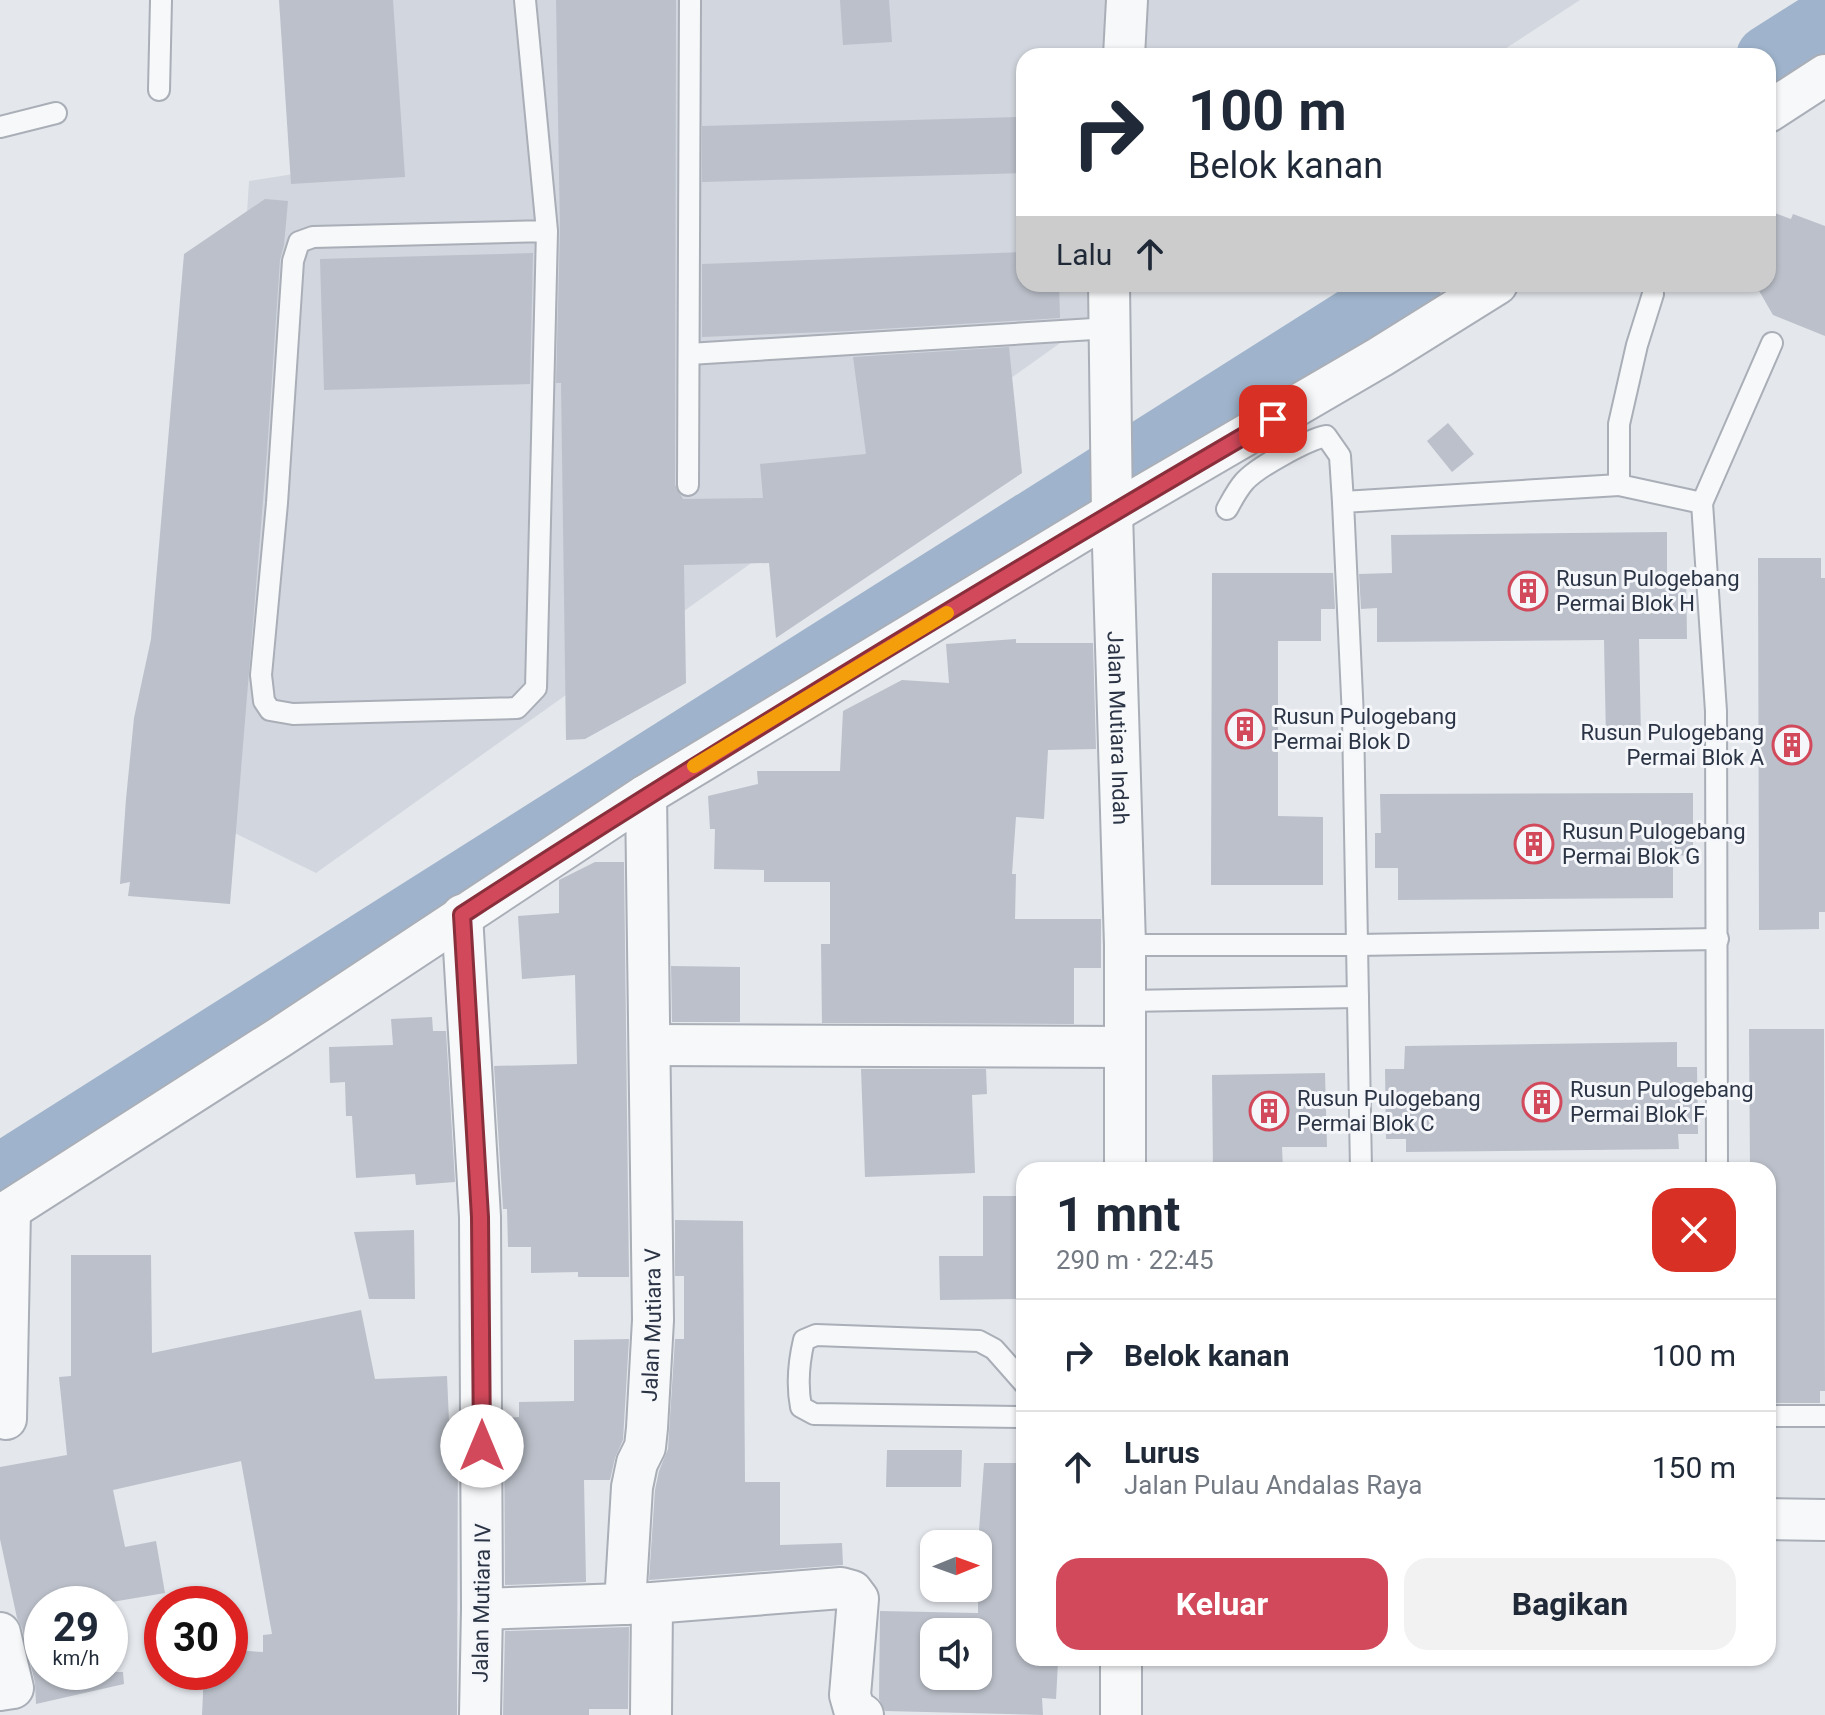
<!DOCTYPE html>
<html lang="id">
<meta charset="utf-8">
<style>
body{margin:0;font-family:Roboto,sans-serif;background:#f2f2f3;color:#1f2937;height:100vh;display:flex;flex-direction:column;font-size:30px;white-space:nowrap}
*{box-sizing:border-box;margin:0}
p{font-size:26px;color:#747a83}
.icon{flex:none;width:44px;height:44px;fill:none;stroke:currentColor;stroke-width:2;stroke-linecap:round;stroke-linejoin:round}
.map{position:relative;flex:1;overflow:hidden}
.side{position:absolute;left:1016px;top:1162px;width:760px;height:504px;display:flex;flex-direction:column;background:#fff;border-radius:24px;box-shadow:0 2px 6px #0004}
.side>*{flex:none}
.guide{position:absolute;left:1016px;top:48px;width:760px;height:244px;border-radius:24px;box-shadow:0 2px 6px #0004;background:#fff;color:#1f2937;overflow:hidden}
.needle{width:52px;rotate:89deg}
.buttons{position:absolute;left:920px;top:1530px;display:grid;gap:16px}
.buttons a{display:grid;place-items:center;width:72px;height:72px;border-radius:16px;background:#fff;box-shadow:0 2px 6px #0004;font-size:40px}
.speed{position:absolute;left:24px;top:1586px;display:flex;gap:16px;font-size:40px;font-weight:700;text-align:center}
.speed>*{display:grid;place-content:center;width:104px;height:104px;border-radius:50%;background:#fff;box-shadow:0 2px 6px #0004;line-height:1}
.speed small{font-size:20px;font-weight:400}
.speed .limit{border:12px solid #d22;background:#fff;color:#111}
.pin{position:absolute;display:grid;place-items:center;width:68px;height:68px;color:#fff;margin:-34px;border-radius:16px;box-shadow:0 4px 12px #0006}
.me{position:absolute;width:88px;margin:-44px;rotate:0deg;stroke-linejoin:round;filter:drop-shadow(0 0 6px #0008)}
.turn{display:flex;align-items:center;gap:28px;height:168px;padding:0 40px;font-size:36px}
.turn .icon{width:104px;height:104px;stroke-width:2.5}
.turn b{display:block;font-size:56px;line-height:68px}
.then{display:flex;align-items:center;height:76px;padding:0 40px;background:#0003;gap:16px;font-size:30px}
.round{display:grid;place-items:center;flex:none;width:84px;height:84px;border-radius:24px;background:#f2f2f3}
.head{display:flex;align-items:center;justify-content:space-between;height:136px;padding:0 40px}
h1{font-size:48px;font-weight:700;line-height:60px}
.button{display:flex;gap:16px;margin-top:auto;padding:16px 40px}
.button a{flex:1;height:92px;border-radius:24px;background:#d1495b;color:#fff;font-size:32px;font-weight:700;line-height:92px;text-align:center}
.button a+a{background:#f2f2f3;color:#1f2937}
ul{padding:0;list-style:none}
li{display:flex;align-items:center;gap:24px;height:112px;padding:0 40px;border-top:2px solid #e0e1e3}
li div{flex:1}
li b{display:block;font-size:30px}
li em{font-style:normal}
.map>svg:first-child{display:block}
</style>
<div class="map">
<svg width="1825" height="1715" viewBox="0 0 1825 1715">
<rect width="100%" height="100%" fill="#e4e7ec"/>
<!-- built -->
<polygon fill="#d2d6de" points="380,0 1580,0 1494,56 1024,56 1024,284 1143,284 316,873 210,821 249,181 371,162"/>
<g fill="none" stroke-linecap="round" stroke-linejoin="round">
<!-- river -->
<g stroke="#9fb4cc" stroke-width="64">
<polyline points="1768,57 1825,21"/>
<polyline points="0,1176 1410,284"/>
</g>
</g>
<!-- building -->
<g fill="#bbc0ca" fill-rule="evenodd">
<polygon points="279,0 393,0 405,177 291,184"/>
<polygon points="556,0 676,0 675,485 683,499 763,498 760,464 866,454 853,357 1009,347 1022,473 776,638 769,563 684,565 686,683 585,739 566,740 561,383 556,383 560,231"/>
<polygon points="840,0 889,0 892,42 843,45"/>
<polygon points="1022,117 1023,173 702,182 702,126"/>
<polygon points="265,199 288,201 284,245 280,260 267,452 230,904 128,896 130,882 120,884 126,799 134,718 151,639 184,254"/>
<polygon points="1775,213 1791,219 1793,214 1825,226 1825,336 1773,315 1758,289 1760,284 1768,284 1768,230"/>
<polygon points="1024,252 1024,284 1059,284 1060,318 849,331 702,337 702,264"/>
<polygon points="533,253 530,384 324,390 320,259"/>
<polygon points="1448,423 1474,454 1452,472 1427,441"/>
<polygon points="1667,532 1667,573 1686,573 1687,639 1639,639 1641,738 1606,738 1604,640 1377,642 1377,608 1361,609 1359,574 1392,573 1391,535"/>
<polygon points="1758,558 1821,558 1821,578 1825,578 1825,912 1819,912 1819,929 1759,930"/>
<polygon points="1212,573 1333,573 1335,609 1321,609 1321,641 1278,641 1278,816 1323,817 1323,885 1211,885"/>
<polygon points="1016,639 1016,643 1093,643 1096,749 1048,750 1044,819 1016,817 1012,874 1016,874 1015,919 1101,919 1101,968 1074,968 1074,1024 822,1023 821,944 830,944 830,882 764,882 764,870 714,869 715,829 710,829 708,796 758,784 757,771 840,771 843,711 902,680 949,683 946,644"/>
<polygon points="1693,793 1693,856 1673,855 1673,898 1398,900 1398,868 1375,868 1375,833 1381,833 1380,794"/>
<polygon points="595,862 624,862 629,1277 578,1277 578,1272 531,1273 531,1247 508,1247 507,1209 503,1209 494,1066 577,1064 575,975 522,979 518,916 559,913 559,880"/>
<polygon points="671,966 740,967 740,1022 672,1022"/>
<polygon points="432,1017 433,1031 446,1031 455,1182 416,1185 415,1174 356,1178 352,1116 346,1116 345,1082 330,1083 329,1047 393,1045 391,1019"/>
<polygon points="1749,1029 1824,1029 1825,1391 1820,1391 1820,1403 1768,1403 1768,1170 1750,1170"/>
<polygon points="1677,1042 1677,1067 1697,1067 1698,1134 1678,1134 1679,1149 1406,1152 1406,1139 1386,1139 1385,1069 1404,1069 1405,1046"/>
<polygon points="861,1069 986,1069 987,1094 972,1095 975,1173 865,1177"/>
<polygon points="1325,1073 1327,1147 1282,1147 1283,1170 1213,1170 1212,1075"/>
<polygon points="983,1196 1024,1196 1024,1299 940,1300 939,1256 983,1256"/>
<polygon points="675,1220 743,1221 745,1482 780,1482 780,1545 842,1543 843,1565 649,1580 655,1490 659,1471 668,1449 675,1339 684,1339 684,1276 675,1276"/>
<polygon points="414,1230 415,1299 369,1299 354,1232"/>
<polygon points="71,1255 151,1255 152,1353 361,1310 375,1379 447,1376 449,1421 458,1421 457,1715 202,1715 204,1672 230,1672 230,1650 263,1652 263,1635 272,1634 241,1461 113,1490 125,1547 156,1541 165,1593 100,1604 42,1604 42,1672 123,1672 124,1684 36,1704 35,1683 22,1628 17,1618 0,1539 0,1467 67,1455 59,1377 71,1376"/>
<polygon points="629,1339 623,1440 615,1458 610,1480 584,1480 586,1582 505,1585 504,1418 519,1417 519,1402 574,1401 574,1340"/>
<polygon points="887,1450 962,1450 961,1487 886,1487"/>
<path d="M984,1463H1024V1661L1058,1662L1056,1699L1042,1698L1043,1715L885,1711L879,1699L880,1611L978,1613V1544ZM934,1632H978V1676H934Z"/>
<polygon points="629,1627 628,1709 589,1709 589,1715 503,1715 505,1631"/>
</g>
<g fill="none" stroke-linecap="round" stroke-linejoin="round">
<!-- lane casing -->
<g stroke="#a9aeb7" stroke-width="24">
<g id="lane">
<polyline points="525,0 547,231 536,688 517,708 293,714 270,710 264,701 261,675 277,503 293,261 299,242 313,237 547,231"/>
<polyline points="159,90 161,0"/>
<polyline points="0,127 56,113"/>
<polyline points="1653,294 1637,345 1619,424 1619,485 1702,503 1716,711 1717,1170"/>
<polyline points="689,354 1110,328"/>
<polyline points="688,485 690,0"/>
<polyline points="1702,503 1772,343"/>
<path d="M1227,509C1232,500 1237,490 1244,482C1257,467 1307,440 1326,436L1340,456L1343,502"/>
<polyline points="1125,945 1357,945 1718,939"/>
<polyline points="1126,1001 1358,997"/>
<polyline points="1361,1170 1353,718 1343,502 1619,485"/>
<path d="M1024,1383L994,1349L979,1341L816,1335L804,1340C799,1361 797,1386 801,1407L814,1414L1024,1417"/>
<polyline points="1768,1416 1825,1416"/>
</g>
</g>
<!-- street casing -->
<g stroke="#a9aeb7" stroke-width="44">
<g id="street">
<polyline points="1124,56 1127,0"/>
<polyline points="1768,112 1825,75"/>
<path id="s1" d="M1109,284L1112,513L1125,945V1170"/>
<polyline points="462,915 480,1217 482,1609 480,1715"/>
<polyline points="650,1045 1125,1047"/>
<polyline points="0,1216 280,1037 646,795 1112,513 1380,357 1497,284"/>
<polyline points="6,1419 10,1210"/>
<polyline points="1768,1519 1825,1520"/>
<path id="s2" d="M625,1604L632,1487L637,1463L645,1447L647,1428L653,1320L646,795"/>
<polyline points="482,1609 652,1603 841,1588 852,1591 858,1599 850,1695 854,1709 863,1715"/>
<polyline points="0,1633 13,1688 0,1690"/>
<polyline points="1121,1658 1121,1715"/>
<polyline points="651,1715 652,1603"/>
</g>
</g>
<!-- lane -->
<use href="#lane" stroke="#f7f8fa" stroke-width="20"/>
<!-- street -->
<use href="#street" stroke="#f7f8fa" stroke-width="40"/>
</g>
<g fill="none" stroke-linecap="round" stroke-linejoin="round">
<!-- route casing -->
<g stroke="#882f3b" stroke-width="20">
<path id="route" d="M482,1446L480,1217L462,915C728,742 999,579 1273,419"/>
</g>
<!-- route -->
<use href="#route" stroke="#d1495b" stroke-width="14"/>
<!-- slow -->
<polyline stroke="#f59e0b" stroke-width="14" points="694,766 947,613"/>
</g>
<!-- icons -->
<defs>
<g id="building-ring" transform="scale(2)"><circle r="9.5" fill="#f4f6f9" stroke="#d1495b" stroke-width="1.5"/><path d="M-4-6H4V6H1V3H-1V6H-4ZM-2.5-4.3h1.7v1.8h-1.7ZM.8-4.3h1.7v1.8H.8ZM-2.5-1h1.7V.8h-1.7ZM.8-1h1.7V.8H.8Z" fill="#d1495b"/></g>
</defs>
<g fill-rule="evenodd">
<use href="#building-ring" x="1528" y="591"/>
<use href="#building-ring" x="1245" y="729"/>
<use href="#building-ring" x="1792" y="745"/>
<use href="#building-ring" x="1534" y="844"/>
<use href="#building-ring" x="1542" y="1102"/>
<use href="#building-ring" x="1269" y="1111"/>
</g>
<g text-anchor="middle" stroke-width="6" stroke-linejoin="round" paint-order="stroke">
<!-- poi labels -->
<g font-size="22" fill="#2b3445" stroke="#f4f6f9" text-anchor="start">
<text x="1556" y="586">Rusun Pulogebang<tspan x="1556" dy="25">Permai Blok H</tspan></text>
<text x="1273" y="724">Rusun Pulogebang<tspan x="1273" dy="25">Permai Blok D</tspan></text>
<text x="1764" y="740" text-anchor="end">Rusun Pulogebang<tspan x="1764" dy="25">Permai Blok A</tspan></text>
<text x="1562" y="839">Rusun Pulogebang<tspan x="1562" dy="25">Permai Blok G</tspan></text>
<text x="1570" y="1097">Rusun Pulogebang<tspan x="1570" dy="25">Permai Blok F</tspan></text>
<text x="1297" y="1106">Rusun Pulogebang<tspan x="1297" dy="25">Permai Blok C</tspan></text>
</g>
<!-- street labels -->
<g font-size="22" fill="#2b3445" stroke="#f4f6f9">
<text dy="8" stroke="none"><textPath href="#s1" startOffset="444">Jalan Mutiara Indah</textPath></text>
<text dy="8" stroke="none"><textPath href="#s2" startOffset="282">Jalan Mutiara V</textPath></text>
<text transform="translate(481 1603) rotate(-89)" y="8">Jalan Mutiara IV</text>
</g>
</g>
</svg>
<div class="buttons">
<a><svg class="needle" viewBox="-14 -14 28 28"><path d="M0-13l5 13h-10z" fill="#e53935"/><path d="M0 13l5-13h-10z" fill="#747a83"/></svg></a>
<a><svg class="icon" aria-label="sound" viewBox="0 0 24 24"><path d="M4 9h4l5-4v14l-5-4H4zM17 9q2 3 0 6"/></svg></a>
</div>
<div class="speed"><div>29<small>km/h</small></div><div class="limit">30</div></div>
<div class="pin" style="left:1273px;top:419px;background:#d93025"><svg class="icon" aria-label="arrive" viewBox="0 0 24 24"><path d="M6 21V4h12l-3 4 3 4H6"/></svg></div>
<svg class="me" style="left:482px;top:1446px" viewBox="-20 -20 40 40"><circle r="19" fill="#fff"/><path d="M0-13L10 11 0 6-10 11z" fill="#d1495b"/></svg>
<div class="guide">
<div class="turn"><svg class="icon" aria-label="right" viewBox="0 0 24 24"><path d="M7 20v-9h11M14 6l5 5-5 5"/></svg><div><b>100 m</b>Belok kanan</div></div>
<div class="then">Lalu<svg class="icon" aria-label="ahead" viewBox="0 0 24 24"><path d="M12 20V5M6 11l6-6 6 6"/></svg></div>
</div>
<section class="side">
<div class="head"><div><h1>1 mnt</h1><p>290 m · 22:45</p></div><a class="round" style="background:#d93025;color:#fff"><svg class="icon" aria-label="close" viewBox="0 0 24 24"><path d="M6 6l12 12M18 6L6 18"/></svg></a></div>
<ul>
<li><svg class="icon" aria-label="right" viewBox="0 0 24 24"><path d="M7 20v-9h11M14 6l5 5-5 5"/></svg><div><b>Belok kanan</b></div><em>100 m</em></li>
<li><svg class="icon" aria-label="ahead" viewBox="0 0 24 24"><path d="M12 20V5M6 11l6-6 6 6"/></svg><div><b>Lurus</b><p>Jalan Pulau Andalas Raya</p></div><em>150 m</em></li>
</ul>
<div class="button"><a>Keluar</a><a>Bagikan</a></div>
</section>
</div>
